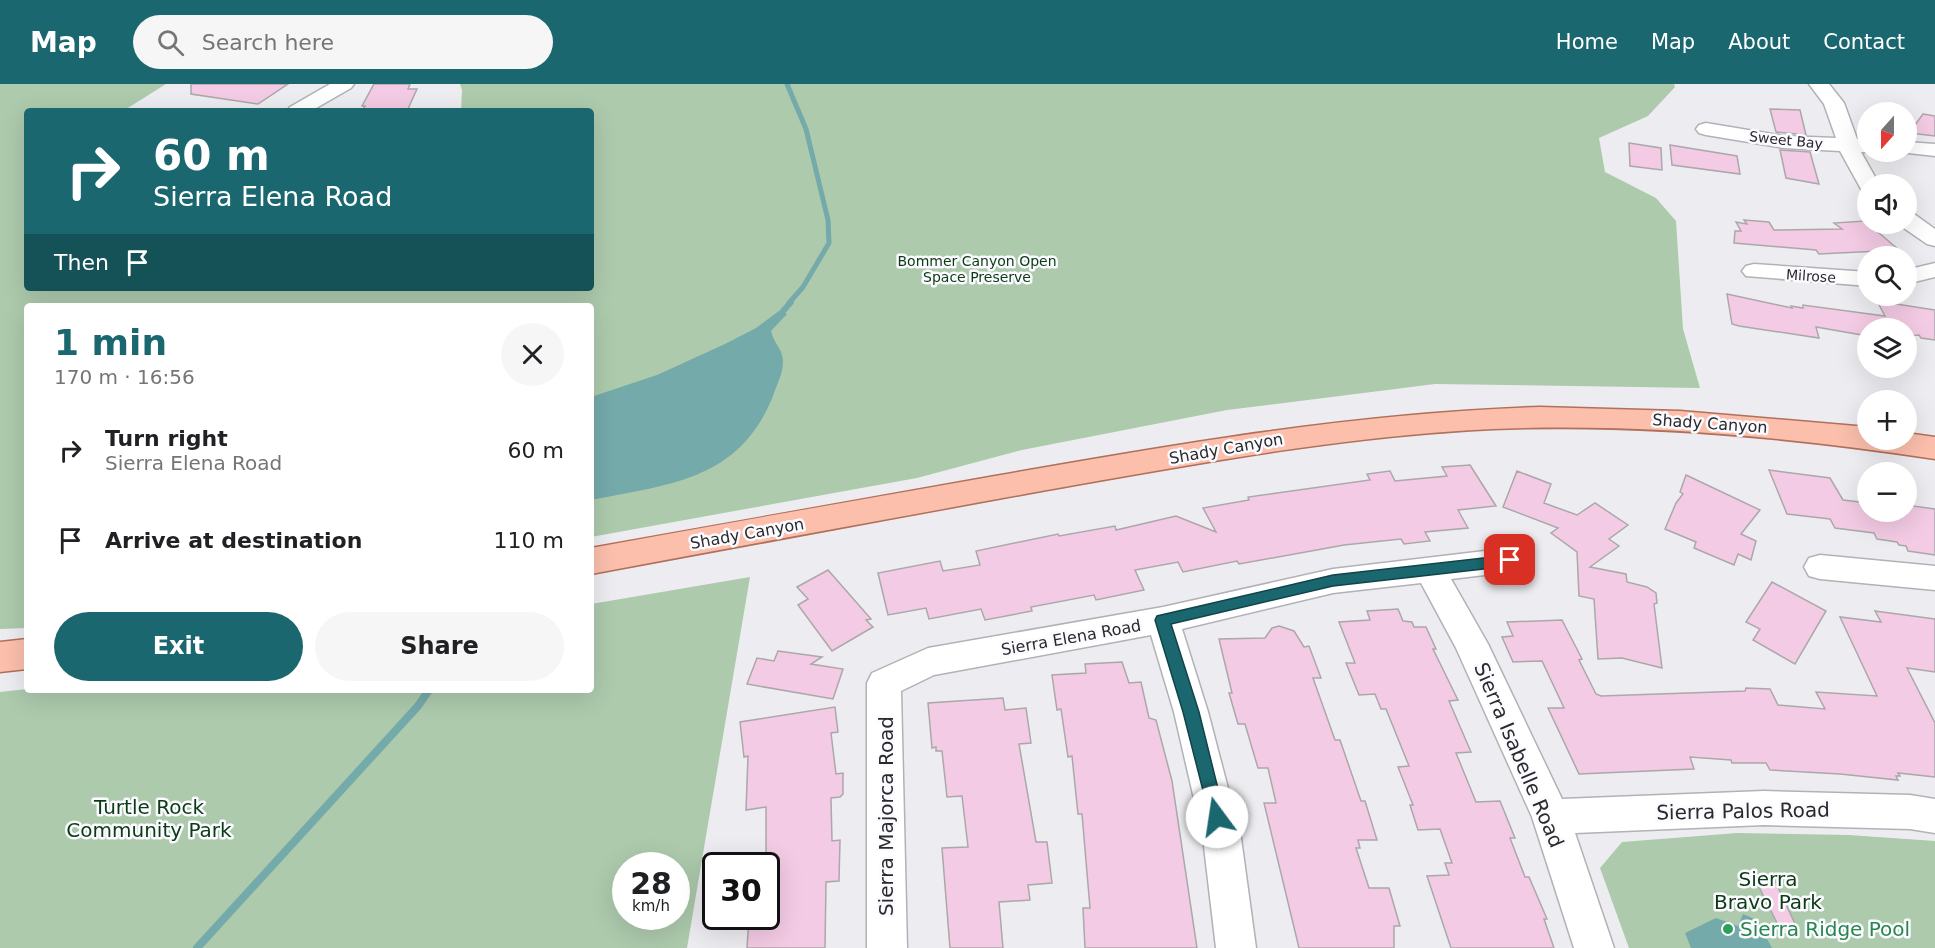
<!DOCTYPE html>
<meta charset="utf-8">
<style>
body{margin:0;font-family:"DejaVu Sans",sans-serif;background:#f6f6f6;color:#202124;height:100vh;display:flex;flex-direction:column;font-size:22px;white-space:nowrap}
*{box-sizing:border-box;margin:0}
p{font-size:20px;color:#757577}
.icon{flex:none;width:33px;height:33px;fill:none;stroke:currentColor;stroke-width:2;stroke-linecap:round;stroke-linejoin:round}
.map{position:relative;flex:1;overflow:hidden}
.side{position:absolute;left:24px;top:219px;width:570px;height:390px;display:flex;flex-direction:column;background:#fff;border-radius:6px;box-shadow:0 6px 24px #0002}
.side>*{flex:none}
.guide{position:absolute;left:24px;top:24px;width:570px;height:183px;border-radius:6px;box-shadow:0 6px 24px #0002;background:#1b676f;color:#fff;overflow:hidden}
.needle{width:39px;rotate:201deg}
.tools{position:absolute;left:1857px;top:18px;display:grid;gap:12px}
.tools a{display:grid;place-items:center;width:60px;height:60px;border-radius:50%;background:#fff;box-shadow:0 6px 24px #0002;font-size:30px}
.speed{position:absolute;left:612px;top:768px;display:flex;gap:12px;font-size:30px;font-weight:700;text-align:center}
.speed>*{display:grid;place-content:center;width:78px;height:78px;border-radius:50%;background:#fff;box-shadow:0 6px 24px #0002;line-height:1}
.speed small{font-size:15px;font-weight:400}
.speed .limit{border:3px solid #111;border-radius:9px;background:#fff;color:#111}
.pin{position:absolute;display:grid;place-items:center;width:51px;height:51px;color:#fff;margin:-26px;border-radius:12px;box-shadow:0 3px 9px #0006}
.me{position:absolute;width:66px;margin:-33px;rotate:346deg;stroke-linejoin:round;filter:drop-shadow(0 0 4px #0008)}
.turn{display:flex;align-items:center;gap:21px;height:126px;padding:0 30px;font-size:27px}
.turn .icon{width:78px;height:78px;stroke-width:2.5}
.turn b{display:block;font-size:42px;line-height:51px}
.then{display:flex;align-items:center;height:57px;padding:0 30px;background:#0003;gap:12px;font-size:22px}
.round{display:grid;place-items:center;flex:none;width:63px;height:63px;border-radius:32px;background:#f6f6f6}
.headline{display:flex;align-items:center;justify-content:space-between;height:102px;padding:0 30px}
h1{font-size:36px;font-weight:600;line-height:45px;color:#1b676f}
.button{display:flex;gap:12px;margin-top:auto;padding:12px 30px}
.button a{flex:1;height:69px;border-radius:36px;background:#1b676f;color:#fff;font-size:24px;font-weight:600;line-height:69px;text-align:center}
.button a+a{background:#f6f6f6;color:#202124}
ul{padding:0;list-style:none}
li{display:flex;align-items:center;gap:18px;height:90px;padding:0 30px}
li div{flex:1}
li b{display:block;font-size:22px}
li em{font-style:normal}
header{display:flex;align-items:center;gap:36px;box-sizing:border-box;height:84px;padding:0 30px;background:#1b676f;color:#fff}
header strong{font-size:28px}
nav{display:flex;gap:33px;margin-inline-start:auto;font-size:21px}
.search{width:420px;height:54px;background:#f6f6f6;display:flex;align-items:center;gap:15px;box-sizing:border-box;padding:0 21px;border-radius:33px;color:#757577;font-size:22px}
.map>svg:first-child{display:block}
</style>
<header>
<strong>Map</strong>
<div class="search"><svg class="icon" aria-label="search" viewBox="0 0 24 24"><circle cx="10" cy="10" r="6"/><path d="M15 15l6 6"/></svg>Search here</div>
<nav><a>Home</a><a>Map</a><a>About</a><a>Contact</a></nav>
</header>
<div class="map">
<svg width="1935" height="864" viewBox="0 0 1935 864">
<rect width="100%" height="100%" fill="#ededf1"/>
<!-- green -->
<g fill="#adcaad" fill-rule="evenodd">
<polygon points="0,0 166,0 123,27 27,27 27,204 591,204 591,27 461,27 462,6 460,0 1674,0 1675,3 1648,32 1599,54 1605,88 1656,114 1676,137 1683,245 1700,304 1435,300 1227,326 1022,366 917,394 591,453 591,222 27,222 27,544 0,545"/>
<path d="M750,493L687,864H0V608L27,605L591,606V520ZM626,782H676V832H626Z"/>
<polygon points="1737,749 1849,751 1935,757 1935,864 1629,864 1600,784 1622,758"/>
</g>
<!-- water -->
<g fill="#75aaaa">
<path d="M779,227L787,230L771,247C773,257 780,263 782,271C786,284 777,300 773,312C739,397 669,400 591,416V313L657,291L725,260L756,244Z"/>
<polygon points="1743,830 1757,836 1772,864 1691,864 1685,849 1716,834 1738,842"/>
</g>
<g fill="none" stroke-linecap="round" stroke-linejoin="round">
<!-- stream-far2 -->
<polyline stroke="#75aaaa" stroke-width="5" points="787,0 806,45 828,136 829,159 803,203 789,219"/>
<!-- stream-far1 -->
<polyline stroke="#75aaaa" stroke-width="6" points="778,233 791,218"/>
<!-- stream -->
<polyline stroke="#75aaaa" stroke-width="8" points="197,864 418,622 429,606"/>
</g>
<!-- building -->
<g fill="#f3cbe4" stroke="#aca7aa" stroke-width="1.5">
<polygon points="191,0 288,0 258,20 191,10"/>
<polygon points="374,0 410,0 408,5 417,5 407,27 362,27 365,22 362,22"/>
<polygon points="1770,25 1800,26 1806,51 1776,48"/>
<polygon points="1923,30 1935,32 1935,52 1909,49"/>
<polygon points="1629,59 1661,64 1662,86 1630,82"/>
<polygon points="1670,61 1737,72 1740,90 1672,81"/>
<polygon points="1780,66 1810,68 1819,100 1786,94"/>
<polygon points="1744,136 1769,138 1774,146 1842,145 1834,139 1865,137 1899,166 1819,170 1816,166 1734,159 1735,147 1741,147 1736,138 1747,140"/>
<polygon points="1727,210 1792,224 1791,222 1803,224 1803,221 1885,232 1877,217 1935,226 1935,256 1921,254 1919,251 1906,252 1906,244 1868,244 1868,252 1816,243 1819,254 1739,242 1732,240"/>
<polygon points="1470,381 1496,422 1458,426 1468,444 1425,448 1430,457 1404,460 1401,455 1344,461 1239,480 1237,477 1183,488 1178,478 1135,486 1144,506 1096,516 1094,511 1031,523 1032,527 985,536 981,525 929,535 926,524 888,531 878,489 940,477 943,487 980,481 976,467 1058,450 1059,452 1115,442 1116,446 1176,432 1216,448 1203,424 1249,416 1248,413 1370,396 1367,390 1390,387 1395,397 1447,392 1442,383"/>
<polygon points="1769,386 1830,394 1843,416 1868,419 1868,428 1906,428 1906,421 1935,425 1935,471 1908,467 1906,462 1899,461 1897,458 1877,455 1874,449 1835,444 1830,435 1787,430"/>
<polygon points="1517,387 1551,400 1544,419 1577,431 1595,419 1628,441 1609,455 1619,462 1590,483 1626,490 1627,498 1647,503 1656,509 1657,519 1654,520 1662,584 1622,574 1598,575 1594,515 1579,512 1577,468 1551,449 1558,444 1503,423"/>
<polygon points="1686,391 1760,426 1741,450 1756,457 1751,476 1738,470 1734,481 1694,464 1696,458 1665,445 1676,419 1683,410 1680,408"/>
<polygon points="828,486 871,535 866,536 873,543 832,567 798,521 808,515 797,503"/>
<polygon points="1772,498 1826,527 1795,580 1753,556 1760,545 1746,538"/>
<polygon points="1398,525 1403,537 1412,538 1414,543 1426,543 1436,565 1433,565 1458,616 1449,617 1471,668 1456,669 1476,718 1500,717 1515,754 1510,754 1525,793 1529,793 1547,835 1544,835 1554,864 1451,864 1427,792 1449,791 1445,779 1452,779 1440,745 1418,746 1410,721 1413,721 1398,683 1409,682 1386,625 1381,625 1375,610 1359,611 1346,579 1355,579 1339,538 1370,536 1367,527"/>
<polygon points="1875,527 1935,535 1935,588 1907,584 1935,639 1935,693 1898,689 1900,692 1896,692 1898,696 1840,690 1770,686 1766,679 1732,679 1731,676 1690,673 1694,685 1579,690 1548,624 1564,624 1542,577 1513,578 1502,553 1513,552 1507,538 1562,536 1582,575 1579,576 1596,610 1601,612 1745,607 1746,604 1770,605 1778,621 1825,625 1816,608 1877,612 1840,533 1881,538"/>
<polygon points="1279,542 1294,547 1304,563 1309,562 1321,594 1313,594 1335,656 1340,656 1361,717 1365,717 1377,756 1358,756 1360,764 1356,764 1369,804 1389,804 1400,842 1394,842 1394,864 1299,864 1264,719 1276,719 1268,684 1258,684 1245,640 1238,640 1229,609 1232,609 1219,555 1265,554 1272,544"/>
<polygon points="778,567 822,573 811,580 843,585 833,615 747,600 757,574 774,577"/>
<polygon points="1122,578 1129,599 1141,598 1149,634 1156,636 1172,697 1197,864 1085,864 1083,824 1090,824 1082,730 1078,730 1072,672 1068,673 1061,625 1057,626 1052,591 1086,589 1085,580"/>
<polygon points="1003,614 1005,626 1026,624 1031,659 1019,660 1036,758 1047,758 1052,799 1028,801 1030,816 999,818 1003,864 950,864 942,764 968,763 962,712 947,713 942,667 936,667 936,663 932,664 928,619"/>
<polygon points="835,623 838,648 831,649 836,690 843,689 843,710 840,713 831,714 832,757 840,756 839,797 826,798 825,864 747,864 749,832 766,832 766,723 746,726 748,672 744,673 740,638"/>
<polygon points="1755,795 1774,795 1797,844 1783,851"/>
</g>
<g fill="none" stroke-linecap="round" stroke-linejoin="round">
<!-- minor casing -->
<g stroke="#b2b1b6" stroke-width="3">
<g id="minor">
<polygon points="330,0 354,0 351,4 311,27 287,27 290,23"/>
<polygon points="1809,0 1829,0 1844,19 1857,55 1868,56 1868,68 1871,68 1861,68 1879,100 1868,100 1868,106 1861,105 1840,67 1784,64 1706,51 1699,49 1696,45 1699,41 1706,39 1784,52 1836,54 1824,20"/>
<polygon points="1906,58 1935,60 1935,72 1899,68 1906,68"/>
<polygon points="1906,128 1914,130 1935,145 1935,162 1927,160 1898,140 1906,140"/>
<polygon points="1935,179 1935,193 1906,200 1906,186"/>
<polygon points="1754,180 1868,188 1868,202 1746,192 1742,187 1746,182"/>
<polygon points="1510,464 1521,468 1526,476 1521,484 1510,488 1451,495 1488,560 1562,715 1764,707 1910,711 1935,715 1935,749 1910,745 1764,741 1575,749 1614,864 1574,864 1532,733 1456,564 1421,499 1333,509 1182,545 1208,628 1241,754 1256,864 1216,864 1203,754 1174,628 1151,551 934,591 901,607 907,864 867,864 867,599 872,589 928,564 1163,523 1333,485"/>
<polygon points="1820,471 1935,482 1935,506 1820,495 1809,492 1804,483 1809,474"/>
</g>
</g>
<!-- major casing -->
<g stroke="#b0705b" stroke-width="3">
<g id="major">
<path d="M1540,323L1680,327L1868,343V356H1906V349L1935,353V375C1790,353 1641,339 1493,345C1343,352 1195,380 1047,406C895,434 743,461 591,490V464C725,439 860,416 995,392C1176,360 1356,329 1540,323Z"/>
<polygon points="27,555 27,585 0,588 0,558"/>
</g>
</g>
<!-- minor -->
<use href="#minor" fill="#fff" fill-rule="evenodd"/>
<!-- major -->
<use href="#major" fill="#fbbfac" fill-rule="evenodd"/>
</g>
<!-- route -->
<polygon fill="#1b676f" stroke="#124348" stroke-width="1.5" points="1510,471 1517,476 1510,482 1333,502 1171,540 1199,628 1225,733 1223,738 1217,741 1211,738 1183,628 1155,536 1157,532 1333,491"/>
<!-- markers -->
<circle fill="#2e9e5b" stroke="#fafaff" stroke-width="2" cx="1728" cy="845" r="6"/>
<g text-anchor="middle" stroke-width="5" stroke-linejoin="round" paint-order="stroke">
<!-- far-street labels -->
<g font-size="14" fill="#2a2a2c" stroke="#fafaff">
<text transform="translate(1786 56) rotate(6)" y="5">Sweet Bay</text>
<text transform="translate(1811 192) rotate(4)" y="5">Milrose</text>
</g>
<!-- far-park labels -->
<g font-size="14" fill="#0b3b12" stroke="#fafaff">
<text x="977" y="182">Bommer Canyon Open<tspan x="977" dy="16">Space Preserve</tspan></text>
</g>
<!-- street labels -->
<g font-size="16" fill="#2a2a2c" stroke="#fafaff">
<text transform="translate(1710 339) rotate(4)" y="6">Shady Canyon</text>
<text transform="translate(1226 364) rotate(-10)" y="6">Shady Canyon</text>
<text transform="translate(747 449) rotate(-10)" y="6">Shady Canyon</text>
<text transform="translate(1071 553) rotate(-10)" y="6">Sierra Elena Road</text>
</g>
<!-- near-street labels -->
<g font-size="20" fill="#2a2a2c" stroke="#fafaff">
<text transform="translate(1519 671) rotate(67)" y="7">Sierra Isabelle Road</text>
<text transform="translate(1743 727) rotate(-1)" y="7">Sierra Palos Road</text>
<text transform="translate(886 732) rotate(-90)" y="7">Sierra Majorca Road</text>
</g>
<!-- near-park labels -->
<g font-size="20" fill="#0b3b12" stroke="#fafaff">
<text x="149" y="730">Turtle Rock<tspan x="149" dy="23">Community Park</tspan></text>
<text x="1768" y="802">Sierra<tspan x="1768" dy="23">Bravo Park</tspan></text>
</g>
<!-- near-leisure labels -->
<g font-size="20" fill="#27864d" stroke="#fafaff" text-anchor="start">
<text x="1740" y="852">Sierra Ridge Pool</text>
</g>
</g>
</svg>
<div class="tools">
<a><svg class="needle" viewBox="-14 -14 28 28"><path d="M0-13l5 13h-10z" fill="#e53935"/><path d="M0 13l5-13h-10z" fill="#757577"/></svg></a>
<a><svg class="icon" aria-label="sound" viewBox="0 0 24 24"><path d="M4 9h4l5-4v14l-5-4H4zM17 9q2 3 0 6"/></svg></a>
<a><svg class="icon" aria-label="search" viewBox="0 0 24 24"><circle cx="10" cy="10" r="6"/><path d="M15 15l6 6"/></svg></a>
<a><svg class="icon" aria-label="layers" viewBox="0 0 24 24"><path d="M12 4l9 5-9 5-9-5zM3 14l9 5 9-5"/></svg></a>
<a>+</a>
<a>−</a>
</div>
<div class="speed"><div>28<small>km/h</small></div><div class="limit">30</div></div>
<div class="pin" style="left:1510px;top:476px;background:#d93025"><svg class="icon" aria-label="arrive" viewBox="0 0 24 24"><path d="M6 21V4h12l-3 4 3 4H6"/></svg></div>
<svg class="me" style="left:1217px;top:733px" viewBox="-20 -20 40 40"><circle r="19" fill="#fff"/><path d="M0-13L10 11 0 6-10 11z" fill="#1b676f"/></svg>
<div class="guide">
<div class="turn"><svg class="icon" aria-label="right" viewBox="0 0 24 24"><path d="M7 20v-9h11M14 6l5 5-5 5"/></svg><div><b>60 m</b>Sierra Elena Road</div></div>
<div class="then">Then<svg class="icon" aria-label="arrive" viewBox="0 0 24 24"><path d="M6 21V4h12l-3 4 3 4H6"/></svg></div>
</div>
<section class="side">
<div class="headline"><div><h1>1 min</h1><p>170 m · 16:56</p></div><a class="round"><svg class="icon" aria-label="close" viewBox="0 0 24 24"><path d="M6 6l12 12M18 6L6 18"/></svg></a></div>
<ul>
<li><svg class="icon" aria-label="right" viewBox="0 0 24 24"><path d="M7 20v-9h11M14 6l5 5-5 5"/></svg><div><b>Turn right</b><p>Sierra Elena Road</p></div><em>60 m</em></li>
<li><svg class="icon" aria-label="arrive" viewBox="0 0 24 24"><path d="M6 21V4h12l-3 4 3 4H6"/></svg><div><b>Arrive at destination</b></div><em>110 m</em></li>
</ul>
<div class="button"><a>Exit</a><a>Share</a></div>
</section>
</div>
